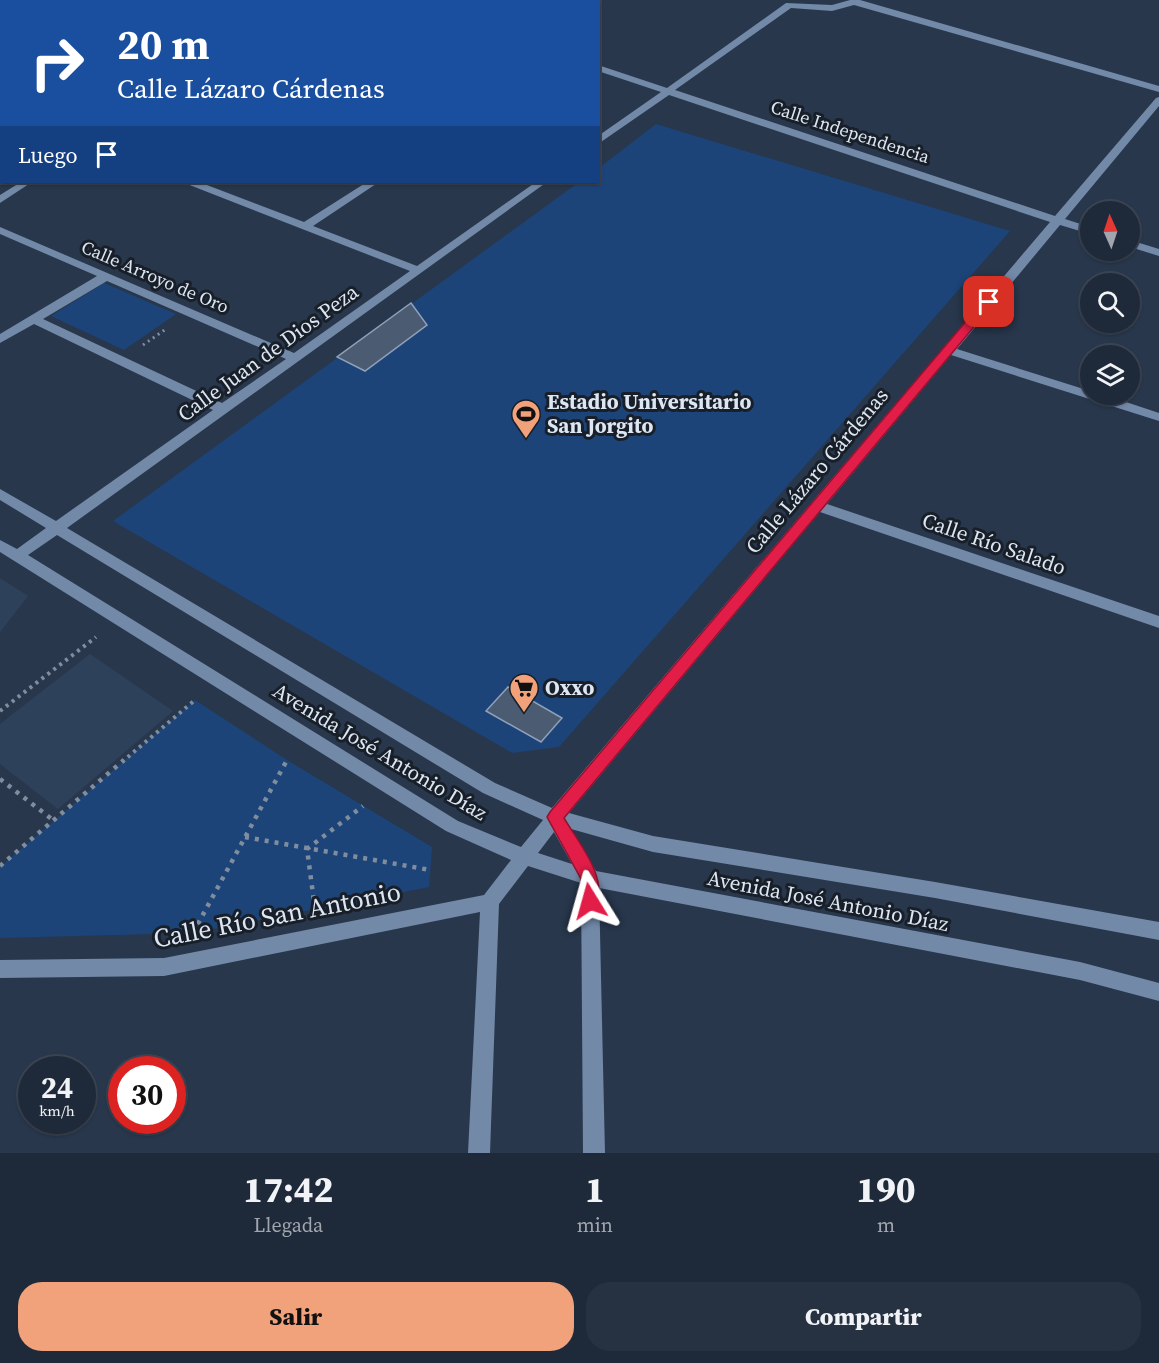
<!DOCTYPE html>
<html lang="es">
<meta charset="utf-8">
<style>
body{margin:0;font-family:"Source Serif 4",serif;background:#263141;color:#f1f3f6;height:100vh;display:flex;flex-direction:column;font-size:22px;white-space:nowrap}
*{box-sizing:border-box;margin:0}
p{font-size:20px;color:#a1a6ae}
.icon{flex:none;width:33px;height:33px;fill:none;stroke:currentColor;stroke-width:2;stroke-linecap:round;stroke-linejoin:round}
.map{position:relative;height:1153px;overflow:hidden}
.drawer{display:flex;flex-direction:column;background:#1e2939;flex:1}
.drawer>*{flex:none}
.banner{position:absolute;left:0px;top:0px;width:600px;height:183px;box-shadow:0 2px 4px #0004,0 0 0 2px #3c4553;background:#1a4fa0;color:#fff;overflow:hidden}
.needle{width:39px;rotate:357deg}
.controls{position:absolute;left:1080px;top:201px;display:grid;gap:12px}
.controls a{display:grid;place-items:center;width:60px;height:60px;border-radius:50%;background:#1e2939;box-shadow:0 2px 4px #0004,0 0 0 2px #3c4553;font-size:30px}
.speed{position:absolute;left:18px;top:1056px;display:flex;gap:12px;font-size:30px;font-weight:700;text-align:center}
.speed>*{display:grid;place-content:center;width:78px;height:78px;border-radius:50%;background:#1e2939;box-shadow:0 2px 4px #0004,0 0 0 2px #3c4553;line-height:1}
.speed small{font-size:15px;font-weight:400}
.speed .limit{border:9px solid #d22;background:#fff;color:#111}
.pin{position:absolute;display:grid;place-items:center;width:51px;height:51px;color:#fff;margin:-26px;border-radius:12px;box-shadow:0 3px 9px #0006}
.me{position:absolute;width:66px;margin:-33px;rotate:352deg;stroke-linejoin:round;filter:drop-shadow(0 0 4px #0008)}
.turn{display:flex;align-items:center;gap:21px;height:126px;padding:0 18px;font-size:27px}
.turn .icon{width:78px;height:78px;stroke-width:2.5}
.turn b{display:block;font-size:42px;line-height:51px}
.then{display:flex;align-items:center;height:57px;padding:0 18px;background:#0003;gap:12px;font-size:22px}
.eta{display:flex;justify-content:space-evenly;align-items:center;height:102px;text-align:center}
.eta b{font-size:36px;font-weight:800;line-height:42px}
.primary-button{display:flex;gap:12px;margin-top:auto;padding:12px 18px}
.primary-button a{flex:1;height:69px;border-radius:24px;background:#f1a27b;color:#111;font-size:24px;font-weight:800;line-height:69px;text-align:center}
.primary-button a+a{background:#263141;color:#f1f3f6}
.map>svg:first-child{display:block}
</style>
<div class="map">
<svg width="1159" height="1153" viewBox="0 0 1159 1153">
<rect width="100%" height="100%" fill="#28374c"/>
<!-- built -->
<g fill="#2e415b">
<polygon points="0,578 28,596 0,632"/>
<polygon points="90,654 173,711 58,809 0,764 0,724"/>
</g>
<!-- green -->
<g fill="#1c4478">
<polygon points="656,124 1010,231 559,747 512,753 113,521 579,182 598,182 599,168"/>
<polygon points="104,283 176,314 124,350 51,316"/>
<polygon points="195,700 287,760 432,847 429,887 193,933 0,938 0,867"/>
</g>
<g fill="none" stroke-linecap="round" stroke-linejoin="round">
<!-- stream -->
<g fill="#021b3e" fill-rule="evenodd">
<polygon points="171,0 177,0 170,2"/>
<rect x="0" y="140" width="2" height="5"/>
</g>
</g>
<!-- building -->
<g fill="#4b5b71" stroke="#8fa1ba" stroke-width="1.5">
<polygon points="411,303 427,325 365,371 337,357"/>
<polygon points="508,687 562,718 541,742 486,711"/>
</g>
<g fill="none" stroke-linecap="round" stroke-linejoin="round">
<!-- path-far2 -->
<polyline stroke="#808d9e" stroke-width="3" stroke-dasharray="2 4" stroke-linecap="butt" points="143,345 166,329"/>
<!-- path-far1 -->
<g stroke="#808d9e" stroke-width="4" stroke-dasharray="3 4.5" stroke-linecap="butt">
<polyline points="0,711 96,637"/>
<polyline points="122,762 195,700"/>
</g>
<!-- path -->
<g stroke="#808d9e" stroke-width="4.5" stroke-dasharray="4 6" stroke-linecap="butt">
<polyline points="0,779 53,820"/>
<polyline points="245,837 430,870"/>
<polyline points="0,866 124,760"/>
<polyline points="315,909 307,849 363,806"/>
<polyline points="193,933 287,760"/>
</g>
<!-- minor -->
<g fill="#7289a8" fill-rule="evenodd">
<polygon points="150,0 159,0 149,2"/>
<polygon points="390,0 402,0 403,2 391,2"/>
<polygon points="415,0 424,0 414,2"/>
<path d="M850,0H860L1159,86V92L854,5L832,11L791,8L675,90L1055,216L1156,98L1159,97V106L1065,219L1090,227V234L1060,225L957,349L1090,391V394H1102L1159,413V421L951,355L827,504L1159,616V628L820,512L569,813L653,836L935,882L1159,922V940L935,898L653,852L571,829L596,871L1080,962L1159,983V1001L1080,980L599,888L605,1153H583L581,883L528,866L499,904L490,1153H468L480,912L164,976L0,978V960L164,958L484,895L511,860L446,831L0,552V540L17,549L46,528L0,500V489L56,521L213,410L34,324L0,343V334L97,276L0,234V227L294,353L410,271L187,184L186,182H199L304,222L367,182H379L313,226L417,266L536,182H547L67,528L495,783L552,808L1050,222L669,95L598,144V136L661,92L598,71V65L667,88L786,3L832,5ZM107,281L286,359L222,403L43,319ZM57,535L483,793L543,820L521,847L458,821L28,555ZM554,832L572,864L538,853Z"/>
<polygon points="2,111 2,118 0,118 0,112"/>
<polygon points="21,182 32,182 0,203 0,195"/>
<polygon points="1130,240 1159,249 1159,256 1130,247"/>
</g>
</g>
<!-- route -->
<path fill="#e11d48" stroke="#92132f" stroke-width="1.5" d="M989,298L993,299V304L564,818C578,842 609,878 596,907L590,909L584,907L582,901L581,879L547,817L550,812L985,299Z"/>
<!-- icons -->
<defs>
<g id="stadium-pin" transform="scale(1.5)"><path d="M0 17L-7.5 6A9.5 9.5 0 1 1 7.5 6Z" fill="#f1a27b" stroke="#181f28"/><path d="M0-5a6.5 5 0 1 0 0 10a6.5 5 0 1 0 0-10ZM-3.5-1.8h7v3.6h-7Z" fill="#111"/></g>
<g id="supermarket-pin" transform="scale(1.5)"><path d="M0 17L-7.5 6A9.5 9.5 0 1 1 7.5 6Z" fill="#f1a27b" stroke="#181f28"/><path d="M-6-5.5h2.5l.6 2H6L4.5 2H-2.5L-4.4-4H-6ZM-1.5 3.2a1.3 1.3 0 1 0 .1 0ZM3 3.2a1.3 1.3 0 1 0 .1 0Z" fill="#111"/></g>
</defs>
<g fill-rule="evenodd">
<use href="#stadium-pin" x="526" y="414"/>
<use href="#supermarket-pin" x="524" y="688"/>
</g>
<g text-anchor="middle" stroke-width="6" stroke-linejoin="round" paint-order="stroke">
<!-- far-street labels -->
<g font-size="18" fill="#dde7f4" stroke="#181f28">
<text transform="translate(850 132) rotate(18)" y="6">Calle Independencia</text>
<text transform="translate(155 277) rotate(23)" y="6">Calle Arroyo de Oro</text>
</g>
<!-- street labels -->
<g font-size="21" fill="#dde7f4" stroke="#181f28">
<text transform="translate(268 353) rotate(-36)" y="7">Calle Juan de Dios Peza</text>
<text transform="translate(817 471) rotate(-50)" y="7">Calle Lázaro Cárdenas</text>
<text transform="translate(994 544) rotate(19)" y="7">Calle Río Salado</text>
<text transform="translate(380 752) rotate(31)" y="7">Avenida José Antonio Díaz</text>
<text transform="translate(828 901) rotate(11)" y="7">Avenida José Antonio Díaz</text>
</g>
<!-- poi labels -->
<g font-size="21" font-weight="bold" fill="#dde7f4" stroke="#181f28" text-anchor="start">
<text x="547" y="409">Estadio Universitario<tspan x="547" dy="24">San Jorgito</tspan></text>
<text x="545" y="695">Oxxo</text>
</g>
<!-- near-street labels -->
<g font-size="26" fill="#dde7f4" stroke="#181f28">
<text transform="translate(277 915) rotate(-11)" y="9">Calle Río San Antonio</text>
</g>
</g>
</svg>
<div class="controls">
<a><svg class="needle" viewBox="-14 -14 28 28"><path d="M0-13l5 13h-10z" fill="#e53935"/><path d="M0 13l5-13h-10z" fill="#a1a6ae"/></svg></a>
<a><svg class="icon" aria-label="search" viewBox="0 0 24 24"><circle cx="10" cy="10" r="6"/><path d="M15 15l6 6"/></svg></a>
<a><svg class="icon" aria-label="layers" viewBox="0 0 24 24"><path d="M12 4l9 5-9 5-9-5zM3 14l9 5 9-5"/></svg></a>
</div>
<div class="speed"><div>24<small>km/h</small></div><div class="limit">30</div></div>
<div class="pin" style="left:989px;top:302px;background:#d93025"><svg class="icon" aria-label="arrive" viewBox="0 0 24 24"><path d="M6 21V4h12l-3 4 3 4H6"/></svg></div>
<svg class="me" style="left:590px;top:901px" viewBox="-20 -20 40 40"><path d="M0-17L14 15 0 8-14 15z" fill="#e11d48" stroke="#fff" stroke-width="4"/></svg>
<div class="banner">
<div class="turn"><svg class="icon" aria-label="right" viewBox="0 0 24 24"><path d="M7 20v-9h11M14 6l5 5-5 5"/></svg><div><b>20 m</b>Calle Lázaro Cárdenas</div></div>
<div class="then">Luego<svg class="icon" aria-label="arrive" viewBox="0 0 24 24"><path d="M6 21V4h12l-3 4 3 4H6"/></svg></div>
</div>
</div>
<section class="drawer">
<div class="eta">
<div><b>17:42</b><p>Llegada</p></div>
<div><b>1</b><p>min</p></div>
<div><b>190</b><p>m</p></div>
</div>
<div class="primary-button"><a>Salir</a><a>Compartir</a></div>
</section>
